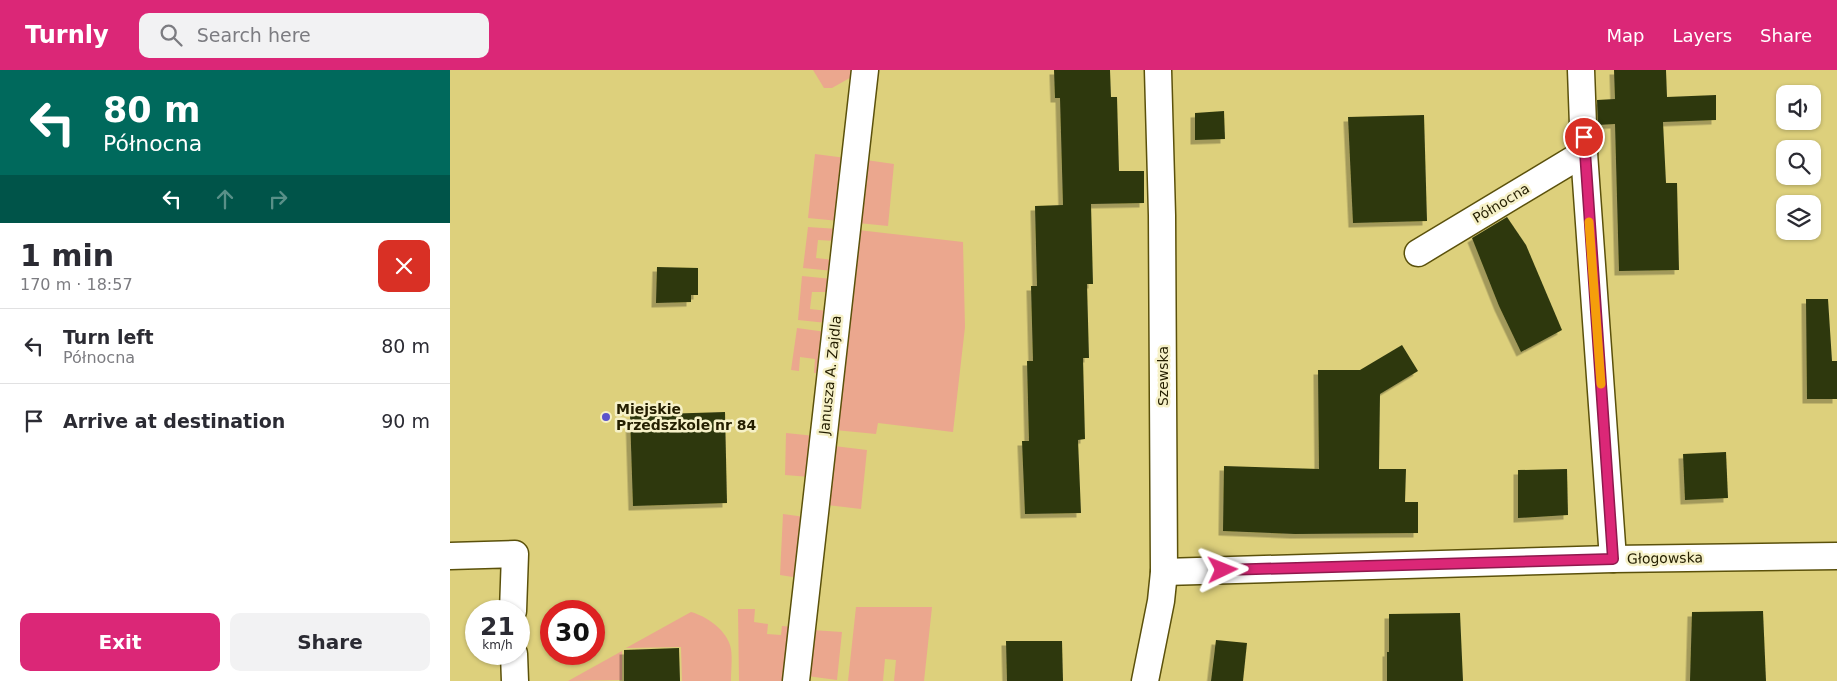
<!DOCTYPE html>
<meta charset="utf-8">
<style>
body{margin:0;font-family:"DejaVu Sans",sans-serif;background:#f2f2f3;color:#2b2b33;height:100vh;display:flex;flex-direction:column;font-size:19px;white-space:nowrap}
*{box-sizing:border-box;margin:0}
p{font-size:16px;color:#7c7c81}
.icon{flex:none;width:28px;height:28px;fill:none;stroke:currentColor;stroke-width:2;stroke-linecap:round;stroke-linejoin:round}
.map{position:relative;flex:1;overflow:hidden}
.sheet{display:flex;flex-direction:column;background:#fff;width:450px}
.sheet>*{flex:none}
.hud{background:#00695c;color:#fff;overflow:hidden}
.tools{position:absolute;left:1326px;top:15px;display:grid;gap:10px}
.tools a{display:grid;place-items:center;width:45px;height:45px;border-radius:10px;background:#fff;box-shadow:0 1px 4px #0004;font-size:25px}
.speed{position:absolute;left:15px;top:530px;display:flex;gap:10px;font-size:25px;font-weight:700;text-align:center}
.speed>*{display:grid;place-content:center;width:65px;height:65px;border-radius:50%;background:#fff;box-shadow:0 1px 4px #0004;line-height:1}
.speed small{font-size:12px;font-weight:400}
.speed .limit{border:8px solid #d22;background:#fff;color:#111}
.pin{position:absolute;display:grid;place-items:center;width:42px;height:42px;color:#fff;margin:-21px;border:2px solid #fff;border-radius:50%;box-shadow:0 1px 5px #0007}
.me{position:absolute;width:55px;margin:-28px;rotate:88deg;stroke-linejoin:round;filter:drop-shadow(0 0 4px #0008)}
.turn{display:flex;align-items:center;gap:18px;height:105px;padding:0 20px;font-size:22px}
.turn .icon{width:65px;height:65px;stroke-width:2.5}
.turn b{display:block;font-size:35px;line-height:42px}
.lanes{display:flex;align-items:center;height:48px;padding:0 20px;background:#0003;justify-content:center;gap:25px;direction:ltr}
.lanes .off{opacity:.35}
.round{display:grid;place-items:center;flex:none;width:52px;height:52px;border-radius:10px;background:#f2f2f3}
.head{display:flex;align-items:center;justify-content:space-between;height:85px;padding:0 20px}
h1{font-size:30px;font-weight:600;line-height:38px}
.primary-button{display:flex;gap:10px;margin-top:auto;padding:10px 20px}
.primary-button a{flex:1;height:58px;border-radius:10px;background:#db2777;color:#fff;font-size:20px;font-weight:600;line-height:58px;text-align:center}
.primary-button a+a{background:#f2f2f3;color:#2b2b33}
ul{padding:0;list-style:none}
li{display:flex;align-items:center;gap:15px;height:75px;padding:0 20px;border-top:1px solid #e1e1e2}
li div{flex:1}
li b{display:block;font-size:19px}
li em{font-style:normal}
header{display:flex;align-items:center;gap:30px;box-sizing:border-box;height:70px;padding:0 25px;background:#db2777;color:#fff}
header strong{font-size:24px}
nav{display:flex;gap:28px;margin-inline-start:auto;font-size:18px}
.search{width:350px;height:45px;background:#f2f2f3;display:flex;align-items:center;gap:12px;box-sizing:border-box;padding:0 18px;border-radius:10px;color:#7c7c81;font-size:19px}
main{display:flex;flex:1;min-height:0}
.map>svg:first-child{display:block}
</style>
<header>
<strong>Turnly</strong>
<div class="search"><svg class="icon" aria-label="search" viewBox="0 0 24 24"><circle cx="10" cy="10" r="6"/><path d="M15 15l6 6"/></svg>Search here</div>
<nav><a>Map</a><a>Layers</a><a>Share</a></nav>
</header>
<main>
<section class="sheet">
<div class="hud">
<div class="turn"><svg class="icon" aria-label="left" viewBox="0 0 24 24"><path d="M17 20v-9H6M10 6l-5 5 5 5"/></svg><div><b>80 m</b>Północna</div></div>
<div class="lanes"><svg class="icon" aria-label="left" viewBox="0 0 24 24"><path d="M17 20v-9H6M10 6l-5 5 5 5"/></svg><svg class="icon off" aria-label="ahead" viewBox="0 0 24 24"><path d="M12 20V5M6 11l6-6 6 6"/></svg><svg class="icon off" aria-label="right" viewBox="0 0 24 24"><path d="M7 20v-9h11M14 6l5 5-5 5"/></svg></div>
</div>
<div class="head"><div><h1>1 min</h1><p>170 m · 18:57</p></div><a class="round" style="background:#d93025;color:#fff"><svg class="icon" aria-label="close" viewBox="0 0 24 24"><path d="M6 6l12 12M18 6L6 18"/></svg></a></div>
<ul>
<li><svg class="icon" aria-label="left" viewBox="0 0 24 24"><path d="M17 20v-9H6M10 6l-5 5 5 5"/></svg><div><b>Turn left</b><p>Północna</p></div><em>80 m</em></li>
<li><svg class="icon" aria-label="arrive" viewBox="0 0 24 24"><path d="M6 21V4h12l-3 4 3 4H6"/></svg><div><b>Arrive at destination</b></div><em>90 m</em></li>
</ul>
<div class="primary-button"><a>Exit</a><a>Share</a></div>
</section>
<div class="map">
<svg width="1387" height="611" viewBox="0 0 1387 611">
<defs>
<filter id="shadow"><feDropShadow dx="-4.5" dy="4.5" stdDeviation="0" flood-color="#0004"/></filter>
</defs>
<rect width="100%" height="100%" fill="#ddd07c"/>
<!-- green -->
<g fill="#eba78e">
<polygon points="363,0 406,0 405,5 382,18 374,18"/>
<polygon points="365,84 396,88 389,151 358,148"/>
<polygon points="416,90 444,94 438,156 408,153"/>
<polygon points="358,157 388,159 386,171 368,170 366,188 384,190 383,201 353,198"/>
<polygon points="408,160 513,172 515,257 503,362 428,353 426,364 385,360"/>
<polygon points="352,206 382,209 381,222 362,222 360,239 378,241 377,253 348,250"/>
<polygon points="347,258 376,262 372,303 364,303 365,289 350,287 349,301 341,300"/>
<polygon points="336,363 365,366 360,407 335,405"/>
<polygon points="384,376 417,380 411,439 377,435"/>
<polygon points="333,444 355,447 349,508 330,505"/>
<polygon points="406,537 482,537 474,611 444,611 446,590 435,589 433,611 398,611"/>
<polygon points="288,539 305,539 304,552 318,554 317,564 331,565 332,556 343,557 337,611 289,611"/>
<path d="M241,542C256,546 275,559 280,575C283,583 281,601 281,611H232L231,577L176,578Z"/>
<polygon points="362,560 392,562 387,610 357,606"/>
<polygon points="172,581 172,610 118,611"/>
</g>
<!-- building -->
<g fill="#2e380e" filter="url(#shadow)">
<polygon points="604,0 660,0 661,27 667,27 669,101 694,101 694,133 641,134 643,214 637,214 639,288 633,288 635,369 628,370 631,443 575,444 572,371 579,371 577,291 583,291 581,216 587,216 585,136 613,135 610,28 605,28"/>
<polygon points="1164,0 1216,0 1217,27 1266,25 1266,50 1213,52 1216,113 1227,113 1229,200 1169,201 1165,54 1148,55 1147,30 1165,29"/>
<polygon points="774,41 775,69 745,70 745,43"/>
<polygon points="974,45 977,151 903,153 898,47"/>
<polygon points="1057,147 1076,175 1112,260 1071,282 1049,236 1022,168"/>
<polygon points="207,197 248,198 248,225 241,225 241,232 206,233"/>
<polygon points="1356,229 1378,229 1382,291 1387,291 1387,329 1357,329"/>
<polygon points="952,275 968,301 930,324 929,399 956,399 955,432 968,432 968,463 845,464 773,461 774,396 869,399 868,300 910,300"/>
<polygon points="275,342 277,433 183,436 180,345"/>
<polygon points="1276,382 1278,428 1235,430 1233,384"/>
<polygon points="1117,399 1118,445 1068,448 1068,400"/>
<polygon points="1313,541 1316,611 1240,611 1242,542"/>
<polygon points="1010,543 1013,611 937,611 937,582 939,582 939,544"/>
<polygon points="766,570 797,573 793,611 761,611"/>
<polygon points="556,571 612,571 613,611 557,611"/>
<polygon points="229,578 230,611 174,611 174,580"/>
</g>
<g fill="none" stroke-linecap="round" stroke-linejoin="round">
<!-- street casing -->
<g stroke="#5b510b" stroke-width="29">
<g id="street">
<polyline points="1131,0 1134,83 1163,489"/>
<polyline points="968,183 1134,83"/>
<polyline points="0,486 65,484 63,541"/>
<polyline points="714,502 1163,489 1387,486"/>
<polyline points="64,584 65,611"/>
<polyline points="346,611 415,0"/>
<polyline points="695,611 711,531 714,502 712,145 708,0"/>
</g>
</g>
<!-- street -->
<use href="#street" stroke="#fff" stroke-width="26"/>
</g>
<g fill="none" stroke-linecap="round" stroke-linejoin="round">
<!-- route casing -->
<g stroke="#8e194d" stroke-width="12">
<polyline id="route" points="773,500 1163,489 1134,67"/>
</g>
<!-- route -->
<use href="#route" stroke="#db2777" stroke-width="9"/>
<!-- slow -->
<polyline stroke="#f59e0b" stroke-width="9" points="1139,152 1151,314"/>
</g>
<!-- markers -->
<circle fill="#5b54cc" stroke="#f6f1c8" stroke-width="2" cx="156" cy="347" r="5"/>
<g text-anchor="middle" stroke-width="5" stroke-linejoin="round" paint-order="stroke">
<!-- street labels -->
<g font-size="14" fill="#241e00" stroke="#f6f1c8">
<text transform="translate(1051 133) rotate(-31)" y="5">Północna</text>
<text transform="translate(380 305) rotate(-84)" y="5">Janusza A. Zajdla</text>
<text transform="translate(713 306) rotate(-90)" y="5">Szewska</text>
<text transform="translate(1215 488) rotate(-1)" y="5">Głogowska</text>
</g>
<!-- poi labels -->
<g font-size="14" font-weight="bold" fill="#241e00" stroke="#f6f1c8" text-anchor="start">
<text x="166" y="344">Miejskie<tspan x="166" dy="16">Przedszkole nr 84</tspan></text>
</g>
</g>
</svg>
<div class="tools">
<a><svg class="icon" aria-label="sound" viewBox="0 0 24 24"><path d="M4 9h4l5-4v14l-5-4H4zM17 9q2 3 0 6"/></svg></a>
<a><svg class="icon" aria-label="search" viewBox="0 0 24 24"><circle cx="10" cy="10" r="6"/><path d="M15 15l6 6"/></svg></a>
<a><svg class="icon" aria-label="layers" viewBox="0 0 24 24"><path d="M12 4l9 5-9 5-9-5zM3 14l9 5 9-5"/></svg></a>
</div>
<div class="speed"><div>21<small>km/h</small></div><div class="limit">30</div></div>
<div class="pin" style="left:1134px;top:67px;background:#d93025"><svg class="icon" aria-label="arrive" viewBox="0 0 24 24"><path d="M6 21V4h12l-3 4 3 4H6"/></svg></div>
<svg class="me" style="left:773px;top:500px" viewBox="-20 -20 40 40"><path d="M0-17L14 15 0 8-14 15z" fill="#db2777" stroke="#fff" stroke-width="4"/></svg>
</div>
</main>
